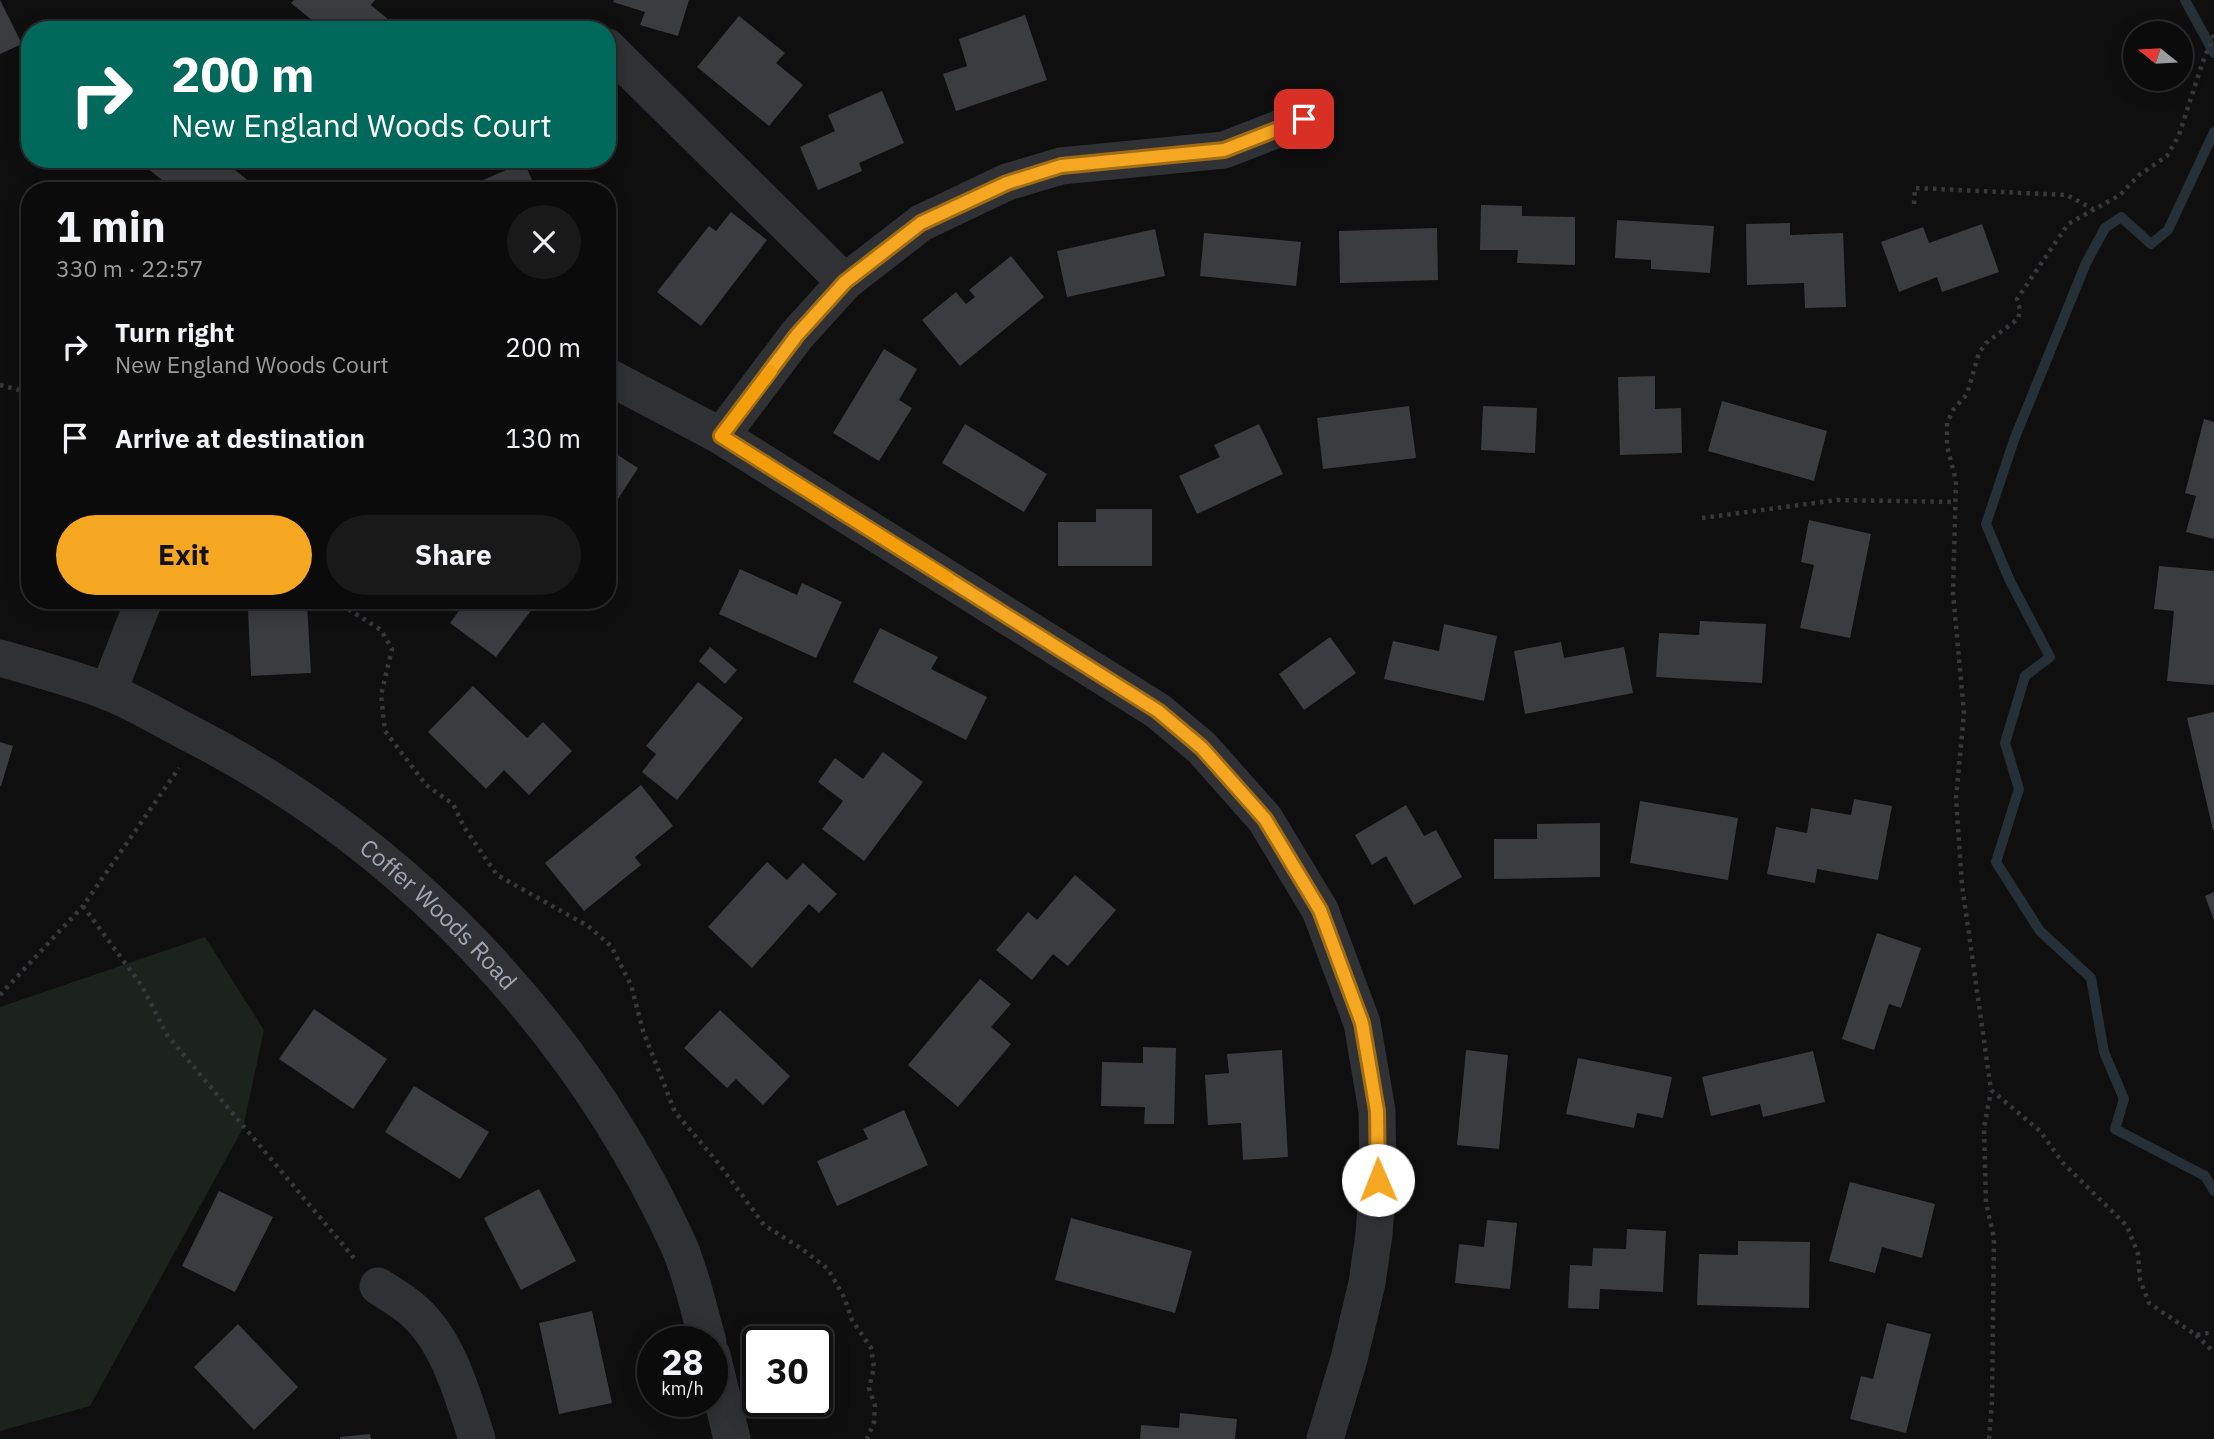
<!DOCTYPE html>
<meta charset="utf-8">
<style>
body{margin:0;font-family:"IBM Plex Sans",sans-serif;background:#19191a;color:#f1f3f6;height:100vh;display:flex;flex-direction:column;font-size:26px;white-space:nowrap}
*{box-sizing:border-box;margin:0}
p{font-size:23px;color:#9a9b9d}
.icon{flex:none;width:38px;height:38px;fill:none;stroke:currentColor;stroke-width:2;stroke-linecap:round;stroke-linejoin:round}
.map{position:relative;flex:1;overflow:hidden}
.sheet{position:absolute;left:21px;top:182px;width:595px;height:427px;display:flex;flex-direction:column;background:#0b0b0c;border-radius:28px;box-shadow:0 4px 18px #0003,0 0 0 2px #2b2b2d}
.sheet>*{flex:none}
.guide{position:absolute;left:21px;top:21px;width:595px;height:147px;border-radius:28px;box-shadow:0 4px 18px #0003,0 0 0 2px #2b2b2d;background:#00695c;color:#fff;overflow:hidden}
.needle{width:46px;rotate:288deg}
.controls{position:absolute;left:2123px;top:21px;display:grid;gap:14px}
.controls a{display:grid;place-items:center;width:70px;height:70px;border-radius:50%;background:#0b0b0c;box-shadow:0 4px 18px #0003,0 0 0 2px #2b2b2d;font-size:35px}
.speed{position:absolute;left:637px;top:1326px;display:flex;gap:14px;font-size:35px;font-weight:700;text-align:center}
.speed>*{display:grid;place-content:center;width:91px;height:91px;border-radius:50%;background:#0b0b0c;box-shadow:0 4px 18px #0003,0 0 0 2px #2b2b2d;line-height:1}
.speed small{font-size:18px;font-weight:400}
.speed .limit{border:4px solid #111;border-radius:10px;background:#fff;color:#111}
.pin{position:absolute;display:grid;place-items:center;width:60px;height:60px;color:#fff;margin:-30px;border-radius:14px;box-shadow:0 4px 10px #0006}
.me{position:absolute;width:77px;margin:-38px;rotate:359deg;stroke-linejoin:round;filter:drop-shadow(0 0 5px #0008)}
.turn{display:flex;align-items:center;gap:24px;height:147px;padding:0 35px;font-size:32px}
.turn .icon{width:91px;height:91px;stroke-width:2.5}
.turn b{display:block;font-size:49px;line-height:60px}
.round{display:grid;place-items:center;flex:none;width:74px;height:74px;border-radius:37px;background:#19191a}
.summary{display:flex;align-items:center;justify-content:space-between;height:119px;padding:0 35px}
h1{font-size:42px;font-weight:700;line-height:52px}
.primary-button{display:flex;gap:14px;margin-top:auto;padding:14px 35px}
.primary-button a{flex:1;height:80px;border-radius:42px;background:#f6a721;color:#111;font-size:28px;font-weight:700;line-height:80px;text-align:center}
.primary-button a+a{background:#19191a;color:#f1f3f6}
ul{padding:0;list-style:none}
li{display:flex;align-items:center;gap:21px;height:91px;padding:0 35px}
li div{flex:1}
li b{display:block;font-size:26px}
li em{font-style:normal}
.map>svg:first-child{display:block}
</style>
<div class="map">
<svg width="2214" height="1439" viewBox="0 0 2214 1439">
<rect width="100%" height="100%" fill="#0f0f10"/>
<!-- green -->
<polygon fill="#1b231c" points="205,937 264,1030 243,1128 90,1406 0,1431 0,1007"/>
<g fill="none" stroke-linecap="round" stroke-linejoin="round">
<!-- stream -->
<g stroke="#273036" stroke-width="10">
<polyline points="2185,0 2214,53"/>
<polyline points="2214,132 2168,230 2151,244 2121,217 2105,228 2086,263 2014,440 1986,524 2010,581 2050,657 2025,676 2005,743 2019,789 1996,862 2040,931 2091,978 2104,1052 2124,1099 2115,1129 2205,1176 2214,1191"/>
</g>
</g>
<!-- building -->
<g fill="#3b3c40">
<polygon points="0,0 22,44 0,54"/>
<polygon points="294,0 375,0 371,5 401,30 324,30 291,3"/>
<polygon points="614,0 689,0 678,36 640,25 645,12 613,2"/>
<polygon points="1025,15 1047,80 956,111 943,74 967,66 959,39"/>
<polygon points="739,16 785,53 776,63 803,85 769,126 697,67"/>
<polygon points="882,91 904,143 859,163 862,171 818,190 800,147 835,131 828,115"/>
<polygon points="153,159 221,159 255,186 252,191 176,191 147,168"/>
<polygon points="524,162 537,191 485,191 481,181"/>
<polygon points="1481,205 1522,206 1522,216 1575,217 1575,265 1517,263 1518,250 1480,250"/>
<polygon points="731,212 767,240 701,326 657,292 709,226 716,231"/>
<polygon points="1617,220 1714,226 1710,273 1651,269 1651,260 1615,258"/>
<polygon points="1790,223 1790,235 1843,233 1846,307 1805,308 1804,283 1747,285 1746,224"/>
<polygon points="1982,224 1999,272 1942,292 1937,277 1899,292 1881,242 1923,227 1929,243"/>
<polygon points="1437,228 1438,280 1340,283 1339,231"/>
<polygon points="1155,229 1165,276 1067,297 1057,251"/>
<polygon points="1204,233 1301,242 1296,286 1200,276"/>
<polygon points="1011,256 1044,297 960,366 922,320 956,292 966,304 975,297 969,290"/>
<polygon points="884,349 917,369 899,400 912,408 879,461 833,433"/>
<polygon points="1655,376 1655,409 1681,408 1682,453 1620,455 1618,377"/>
<polygon points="1722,401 1827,431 1814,481 1708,451"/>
<polygon points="1409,406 1416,458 1323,469 1317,418"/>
<polygon points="1483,406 1537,408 1535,453 1481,450"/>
<polygon points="2204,419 2214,422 2214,539 2186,532 2196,496 2185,493"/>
<polygon points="965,424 1047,474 1024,512 942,463"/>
<polygon points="1259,424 1283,474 1197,514 1179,476 1220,457 1214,445"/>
<polygon points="607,448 638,468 607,516"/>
<polygon points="1096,509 1152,509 1152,566 1058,566 1058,522 1096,522"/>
<polygon points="1809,520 1871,534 1850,638 1800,628 1814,565 1801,562"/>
<polygon points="2159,566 2214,571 2214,685 2167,681 2174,611 2154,609"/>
<polygon points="740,569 797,595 802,583 842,602 816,658 719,614"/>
<polygon points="229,600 271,600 272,606 307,604 311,673 251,676 248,610 230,611"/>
<polygon points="467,600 539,600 496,657 450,623"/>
<polygon points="1700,621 1766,624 1762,683 1656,677 1659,633 1699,635"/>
<polygon points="1444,624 1497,636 1484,701 1384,679 1393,641 1439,651"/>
<polygon points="880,628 938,657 931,669 987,697 966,740 853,682"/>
<polygon points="1330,637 1356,673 1304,710 1279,674"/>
<polygon points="1561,642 1564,658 1624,647 1633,693 1525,714 1514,651"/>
<polygon points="710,647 737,670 725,684 699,661"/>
<polygon points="698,682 743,718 677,800 642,772 656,754 646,746"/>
<polygon points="473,686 527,738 543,722 572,751 529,795 504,770 486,789 428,732"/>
<polygon points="2214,712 2214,830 2213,830 2187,718"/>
<polygon points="0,742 13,746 1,786 0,786"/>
<polygon points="883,752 923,782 864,861 822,829 843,801 818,782 835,758 863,779"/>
<polygon points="641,785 673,826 635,857 641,865 584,911 545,863"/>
<polygon points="1854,799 1892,806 1878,880 1817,869 1815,883 1767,874 1776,827 1807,833 1811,808 1851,815"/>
<polygon points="1640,801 1738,818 1728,880 1630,863"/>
<polygon points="1406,805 1424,836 1436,830 1462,877 1414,905 1386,856 1372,865 1355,835"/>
<polygon points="1600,823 1600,877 1494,879 1494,839 1537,839 1537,824"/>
<polygon points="767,862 787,880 803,863 837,894 819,913 809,904 752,968 708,927"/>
<polygon points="1075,875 1116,910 1068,966 1053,954 1032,980 996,950 1028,912 1037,920"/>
<polygon points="2214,892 2214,920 2205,896"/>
<polygon points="1877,933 1921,948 1901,1008 1889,1004 1874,1050 1842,1039"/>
<polygon points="980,979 1011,1004 991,1027 1011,1044 958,1107 908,1065"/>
<polygon points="314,1009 387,1059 353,1109 279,1059"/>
<polygon points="720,1010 790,1076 763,1105 736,1079 727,1088 684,1048"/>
<polygon points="1143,1047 1176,1048 1174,1124 1144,1124 1145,1107 1101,1106 1102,1062 1143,1063"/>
<polygon points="1282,1050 1288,1157 1243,1160 1241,1123 1208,1125 1205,1075 1229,1073 1227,1054"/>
<polygon points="1466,1050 1508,1055 1499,1149 1457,1145"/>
<polygon points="1813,1051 1825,1102 1763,1117 1760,1104 1711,1116 1702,1077"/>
<polygon points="1578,1058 1672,1077 1663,1118 1637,1113 1634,1128 1566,1114"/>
<polygon points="414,1086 489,1132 460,1179 385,1132"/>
<polygon points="904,1110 928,1165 837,1206 817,1161 868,1139 863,1129"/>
<polygon points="1850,1182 1935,1204 1922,1258 1882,1247 1875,1273 1829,1261"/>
<polygon points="539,1189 576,1261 521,1290 484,1218"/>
<polygon points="219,1191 273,1217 235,1292 182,1266"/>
<polygon points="1071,1218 1192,1251 1175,1313 1055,1280"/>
<polygon points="1487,1220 1517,1223 1510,1289 1455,1283 1459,1244 1484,1247"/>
<polygon points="1627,1229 1666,1231 1663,1292 1600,1289 1599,1309 1568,1308 1570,1265 1592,1266 1593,1248 1626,1249"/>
<polygon points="1738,1241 1810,1242 1809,1308 1697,1305 1699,1254 1738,1255"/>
<polygon points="592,1311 612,1403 559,1414 539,1323"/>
<polygon points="1887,1323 1931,1334 1906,1433 1850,1419 1861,1376 1873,1379"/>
<polygon points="238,1324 298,1387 254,1430 194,1367"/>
<polygon points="1180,1413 1237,1419 1235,1439 1140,1439 1141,1425 1179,1428"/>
<polygon points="370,1434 371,1439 340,1439 340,1437"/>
</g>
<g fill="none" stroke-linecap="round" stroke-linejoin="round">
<!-- path -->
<g stroke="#36383c" stroke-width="4.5" stroke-dasharray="3.5 5" stroke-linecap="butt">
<polyline points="2214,35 2202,64 2179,135 2167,156 2139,175 2120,195 2068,224 2017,299 2020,310 2018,319 1986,343 1979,353 1967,394 1953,410 1947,423 1947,446 1956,481 1953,593 1964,713 1956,798 1962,885 1991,1090 2040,1131 2063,1163 2127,1226 2138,1254 2140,1280 2149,1303 2196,1335 2214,1332"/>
<polyline points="1914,204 1915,188 2067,195 2093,209"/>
<polyline points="0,385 30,393"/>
<polyline points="1702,518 1837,500 1956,502"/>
<polyline points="334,600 381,630 392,649 381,695 385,731 426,785 453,804 464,827 497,875 588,926 611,946 631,985 643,1031 675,1112 719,1164 764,1225 802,1249 828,1269 844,1297 852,1320 871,1348 874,1367 869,1388 875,1406 874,1422 867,1439"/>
<polyline points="83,906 142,986 167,1035 354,1258"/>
<polyline points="0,995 83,906 179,768"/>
<polyline points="2196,1335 2214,1352"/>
<polyline points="1989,1439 1992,1401 1994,1238 1986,1203 1984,1127 1991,1091"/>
</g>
<!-- minor -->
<g stroke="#303135" stroke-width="37">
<polyline points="607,47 845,282"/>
<polyline points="607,376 721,436 1158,711 1202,748 1265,819 1320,910 1362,1023 1377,1111 1378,1180 1374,1234 1367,1283 1349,1359 1325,1439"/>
<polyline points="721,436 797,335 845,282 921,223 1007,182 1061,166 1224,150 1304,119"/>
<path id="s1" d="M0,658C36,668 72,678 106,691C134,702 160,718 187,732C403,842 578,1025 679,1246C692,1276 699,1311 708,1342"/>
<polyline points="108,692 144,600"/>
<path d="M378,1286C390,1294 403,1301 414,1311C449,1342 463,1397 477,1439"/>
<polyline points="712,1355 732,1439"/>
</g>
</g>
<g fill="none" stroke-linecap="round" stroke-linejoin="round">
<!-- route casing -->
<g stroke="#a06d15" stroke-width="18">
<polyline id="route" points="1304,119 1224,150 1061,166 1007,183 921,223 845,282 797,335 721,436 1158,711 1202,748 1265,819 1320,910 1362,1023 1377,1111 1378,1180"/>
</g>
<!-- route -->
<use href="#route" stroke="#f6a721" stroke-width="12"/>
<!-- slow -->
<polyline stroke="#f59e0b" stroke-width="12" points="771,371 721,436 948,578"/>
</g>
<g text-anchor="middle" stroke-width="7" stroke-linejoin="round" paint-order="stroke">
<!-- street labels -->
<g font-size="24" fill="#9fa6b2" stroke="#0a0a0b">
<text dy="8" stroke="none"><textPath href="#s1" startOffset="514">Coffer Woods Road</textPath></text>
</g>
</g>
</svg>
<div class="controls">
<a><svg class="needle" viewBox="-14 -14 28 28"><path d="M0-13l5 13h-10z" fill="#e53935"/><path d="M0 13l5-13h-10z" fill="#9a9b9d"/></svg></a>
</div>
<div class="speed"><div>28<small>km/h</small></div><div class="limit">30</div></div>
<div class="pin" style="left:1304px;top:119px;background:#d93025"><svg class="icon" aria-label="arrive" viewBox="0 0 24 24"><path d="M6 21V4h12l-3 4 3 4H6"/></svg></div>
<svg class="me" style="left:1378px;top:1180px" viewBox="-20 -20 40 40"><circle r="19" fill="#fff"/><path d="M0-13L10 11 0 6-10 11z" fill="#f6a721"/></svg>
<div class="guide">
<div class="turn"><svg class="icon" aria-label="right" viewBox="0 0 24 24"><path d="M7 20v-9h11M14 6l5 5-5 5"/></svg><div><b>200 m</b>New England Woods Court</div></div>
</div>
<section class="sheet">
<div class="summary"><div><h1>1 min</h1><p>330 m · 22:57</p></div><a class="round"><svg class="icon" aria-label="close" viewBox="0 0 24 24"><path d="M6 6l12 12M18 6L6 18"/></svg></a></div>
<ul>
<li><svg class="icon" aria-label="right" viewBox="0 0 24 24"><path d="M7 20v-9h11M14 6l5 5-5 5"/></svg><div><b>Turn right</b><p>New England Woods Court</p></div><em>200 m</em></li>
<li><svg class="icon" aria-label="arrive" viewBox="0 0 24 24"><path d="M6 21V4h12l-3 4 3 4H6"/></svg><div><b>Arrive at destination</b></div><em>130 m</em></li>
</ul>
<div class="primary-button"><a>Exit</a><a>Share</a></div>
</section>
</div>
